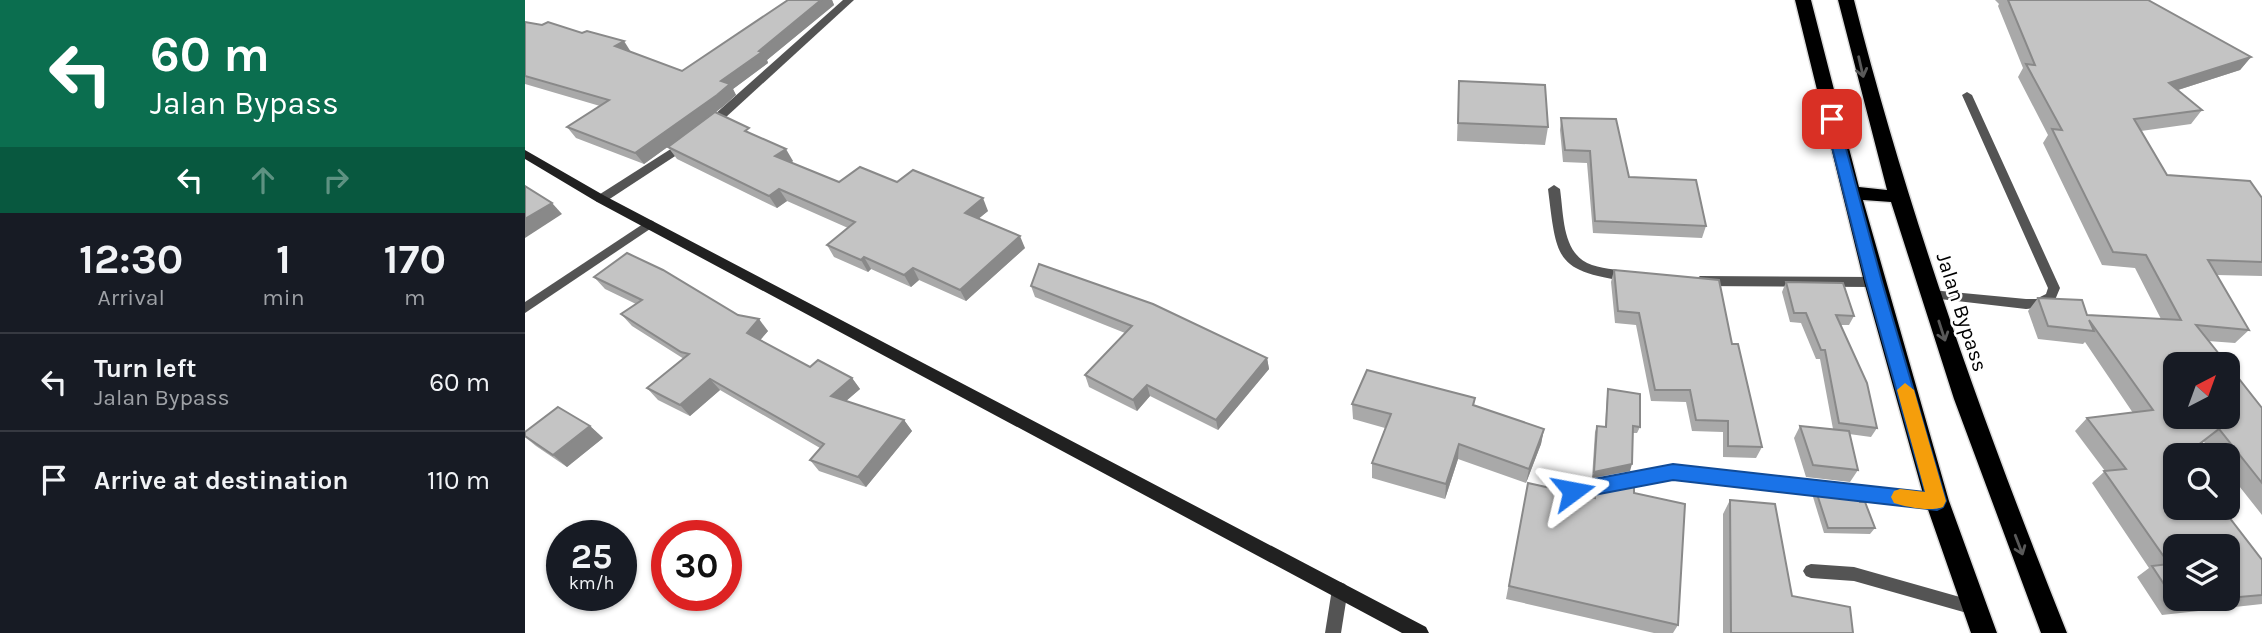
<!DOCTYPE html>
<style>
body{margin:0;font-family:Karla,sans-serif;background:#20242c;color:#f1f3f6;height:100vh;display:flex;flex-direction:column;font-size:26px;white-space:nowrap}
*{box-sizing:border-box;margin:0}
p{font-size:23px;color:#9ea1a6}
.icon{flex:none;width:38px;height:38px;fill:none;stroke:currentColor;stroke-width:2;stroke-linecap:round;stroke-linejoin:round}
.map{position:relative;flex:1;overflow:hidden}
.details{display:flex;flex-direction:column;background:#171b24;width:525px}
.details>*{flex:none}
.guide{background:#0b6e4f;color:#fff;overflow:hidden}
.needle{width:46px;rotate:41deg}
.tools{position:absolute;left:1638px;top:352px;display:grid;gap:14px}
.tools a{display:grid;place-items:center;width:77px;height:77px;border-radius:14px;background:#171b24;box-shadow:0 2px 5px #0004;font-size:35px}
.speed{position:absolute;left:21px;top:520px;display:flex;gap:14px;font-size:35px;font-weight:700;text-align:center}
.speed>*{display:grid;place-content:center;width:91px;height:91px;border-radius:50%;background:#171b24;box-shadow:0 2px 5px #0004;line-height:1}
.speed small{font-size:18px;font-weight:400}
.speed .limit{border:10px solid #d22;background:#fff;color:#111}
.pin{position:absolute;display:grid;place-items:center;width:60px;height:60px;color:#fff;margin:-30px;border-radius:14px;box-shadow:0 4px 10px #0006}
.me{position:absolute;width:77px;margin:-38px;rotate:77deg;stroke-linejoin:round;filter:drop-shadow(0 0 5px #0008)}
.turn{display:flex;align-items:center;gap:24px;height:147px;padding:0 35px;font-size:32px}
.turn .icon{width:91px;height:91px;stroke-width:2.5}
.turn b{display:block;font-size:49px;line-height:60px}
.lanes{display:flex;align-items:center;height:66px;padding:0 35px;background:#0003;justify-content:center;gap:35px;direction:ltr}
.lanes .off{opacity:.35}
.eta{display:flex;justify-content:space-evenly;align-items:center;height:119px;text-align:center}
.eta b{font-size:42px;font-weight:700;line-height:49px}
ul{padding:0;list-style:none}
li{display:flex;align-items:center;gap:21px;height:98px;padding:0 35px;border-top:2px solid #363941}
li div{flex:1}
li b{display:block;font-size:26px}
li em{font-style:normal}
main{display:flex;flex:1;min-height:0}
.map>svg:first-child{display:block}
</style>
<main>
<section class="details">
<div class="guide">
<div class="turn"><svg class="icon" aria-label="left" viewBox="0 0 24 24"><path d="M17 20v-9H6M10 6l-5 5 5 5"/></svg><div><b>60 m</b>Jalan Bypass</div></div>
<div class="lanes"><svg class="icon" aria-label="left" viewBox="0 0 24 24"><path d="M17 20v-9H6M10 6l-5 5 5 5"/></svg><svg class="icon off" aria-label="ahead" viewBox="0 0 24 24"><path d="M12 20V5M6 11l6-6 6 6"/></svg><svg class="icon off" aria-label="right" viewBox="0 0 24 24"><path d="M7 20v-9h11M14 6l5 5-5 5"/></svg></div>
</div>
<div class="eta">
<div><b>12:30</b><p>Arrival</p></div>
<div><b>1</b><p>min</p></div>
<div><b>170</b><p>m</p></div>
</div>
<ul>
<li><svg class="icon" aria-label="left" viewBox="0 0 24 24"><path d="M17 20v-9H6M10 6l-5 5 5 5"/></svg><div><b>Turn left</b><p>Jalan Bypass</p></div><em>60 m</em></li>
<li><svg class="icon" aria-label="arrive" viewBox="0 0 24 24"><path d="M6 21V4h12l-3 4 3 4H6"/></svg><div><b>Arrive at destination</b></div><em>110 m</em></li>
</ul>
</section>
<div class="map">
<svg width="1737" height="633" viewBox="0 0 1737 633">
<rect width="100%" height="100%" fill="#fff"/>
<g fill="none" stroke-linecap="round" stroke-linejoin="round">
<!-- highway casing -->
<g stroke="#dbdbdb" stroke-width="3">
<path id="highway" d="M1270,0H1286L1334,187L1362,190L1313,0H1329C1384,217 1459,425 1542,633H1516L1429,399L1366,202L1338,200L1424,501L1472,633H1446L1400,501L1339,282Z"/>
</g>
<!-- lane -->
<g fill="#545454" fill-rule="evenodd">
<polygon points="1442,92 1447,95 1535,288 1530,300 1513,308 1501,309 1406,298 1400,294 1406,290 1501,299 1511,299 1521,294 1523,288 1437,95"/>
<polygon points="124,220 128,221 130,224 128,227 0,313 0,302"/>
<polygon points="1286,564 1329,567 1449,601 1454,603 1457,608 1454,613 1449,615 1329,581 1286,578 1281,576 1278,571 1281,566"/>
<polygon points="815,582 820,584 823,589 816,633 800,633 807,589 810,584"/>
</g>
<!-- street -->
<g fill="#545454" fill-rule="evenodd">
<polygon points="318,0 329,0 188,129 180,129 180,123"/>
<polygon points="163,138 169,142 167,145 80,202 72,202 70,199 72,196"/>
<path d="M1029,185L1035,189C1039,216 1037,255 1067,265C1081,270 1097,269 1111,274L1113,277L1111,280L1106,282C1030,271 1032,261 1023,189Z"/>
<polygon points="1175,276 1349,277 1356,282 1349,287 1175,286 1168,281"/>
<polygon points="1148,465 1412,494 1418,496 1420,501 1418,506 1412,508 1148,479 1048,498 1042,496 1040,491 1042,486 1048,484"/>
</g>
<!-- secondary -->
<polygon fill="#212121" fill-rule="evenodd" points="0,150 80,196 901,627 904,633 877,633 72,202 0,159"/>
<!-- highway -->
<use href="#highway" fill="#000" fill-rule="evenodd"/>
</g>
<!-- wall -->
<g fill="#a9a9a9">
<polygon points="263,0 307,0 309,5 242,60 243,63 208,89 211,95 191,112 227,134 268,161 266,163 314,182 372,182 463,211 454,218 500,248 441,301 394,280 386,287 346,269 343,272 309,257 302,245 323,228 262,201 252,208 152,159 143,147 166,130 119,164 51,138 42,127 75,106 0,84 0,22 157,71"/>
<polygon points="1470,0 1623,0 1726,57 1715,70 1653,90 1677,110 1666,124 1616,131 1642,175 1737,198 1737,276 1691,275 1724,330 1710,343 1683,341 1737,408 1737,515 1703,472 1703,455 1690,455 1679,442 1650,455 1737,560 1737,604 1637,615 1612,577 1624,568 1567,483 1580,471 1550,431 1562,418 1608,413 1560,342 1558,344 1513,339 1503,311 1513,298 1562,315 1636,319 1610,268 1577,265 1518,143 1523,135 1493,77 1498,68 1473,6 1474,4"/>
<polygon points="934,81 1023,127 1020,145 932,141"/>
<polygon points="1036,118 1104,177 1181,226 1177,238 1068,233 1062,163 1038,162 1035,130"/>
<polygon points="1089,270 1207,344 1237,447 1231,458 1198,457 1198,432 1167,431 1161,402 1126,401 1111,325 1090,323 1086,282"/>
<polygon points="69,277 213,315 243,331 235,340 285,367 327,378 335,389 321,401 379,420 387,431 341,487 294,471 285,460 295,448 195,390 165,416 133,400 122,388 159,359 107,326 96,314 111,304 80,289"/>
<polygon points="1261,282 1329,316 1324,325 1316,325 1352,428 1346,437 1324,434 1333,470 1325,482 1281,477 1269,438 1275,426 1308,429 1295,359 1291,359 1276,323 1265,322 1257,292"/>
<polygon points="506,286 742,358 744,369 693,430 625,396 612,411 564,387 560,375 600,333 510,297"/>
<polygon points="1083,389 1115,427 1112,433 1108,433 1105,471 1067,478 1070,432 1072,426 1080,427 1082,396"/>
<polygon points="950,398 949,405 1019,429 1016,444 1001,483 933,459 920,499 847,478 847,463 860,428 828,419 827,404"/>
<polygon points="65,426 78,438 42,467 11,446 0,437"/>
<polygon points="1003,483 1066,497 1070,483 1109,493 1153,625 1148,633 1129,633 981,599"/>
<polygon points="1291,491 1335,502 1350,528 1345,534 1299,533 1288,497"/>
<polygon points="1205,500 1267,596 1328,633 1198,633 1198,514"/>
</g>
<!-- shaded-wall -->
<g fill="#898989">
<polygon points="296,0 307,0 309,5 242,60 243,63 208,89 211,95 199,106 119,164 110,153 196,81"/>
<polygon points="99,41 106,52 90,46"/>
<polygon points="1726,57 1715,70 1634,96 1644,83"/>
<polygon points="261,149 268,161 258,168 250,156"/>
<polygon points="254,189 262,201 252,208 244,196"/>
<polygon points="458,198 463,211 446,225 440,213"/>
<polygon points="27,203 37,214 0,238 0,219"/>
<polygon points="495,236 500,248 441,301 435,290"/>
<polygon points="339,257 346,269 343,272 336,260"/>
<polygon points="388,268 394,280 386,287 379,275"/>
<polygon points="234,319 243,331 231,345 222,333"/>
<polygon points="742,358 744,369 693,430 691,420"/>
<polygon points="327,378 335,389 314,407 306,396"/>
<polygon points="185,379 195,390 165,416 155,405"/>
<polygon points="622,385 625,396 612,411 608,400"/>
<polygon points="379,420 387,431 341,487 333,477"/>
<polygon points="65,426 78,438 42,467 28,455"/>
<polygon points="1019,429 1016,444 1001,483 1004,469"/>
<polygon points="1694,429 1662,455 1660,455"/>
<polygon points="934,444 933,459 920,499 921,484"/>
<polygon points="1107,464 1105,471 1067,478 1069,472"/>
</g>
<!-- building -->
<g fill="#c4c4c4" stroke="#898989" stroke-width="2">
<polygon points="263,0 296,0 234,51 237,52 196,81 205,84 192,95 110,153 42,127 84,100 0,76 0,22 17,25 23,22 57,33 62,31 99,41 90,46 157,71"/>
<polygon points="1483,0 1623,0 1726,57 1644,83 1677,110 1609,119 1642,175 1725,181 1737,198 1737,262 1683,260 1724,330 1671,325 1702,364 1650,364 1650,416 1703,416 1703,365 1737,408 1737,483 1694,429 1660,455 1650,455 1650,508 1697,508 1737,560 1737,595 1703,598 1703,546 1650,546 1650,598 1700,598 1652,604 1627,566 1644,564 1579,471 1601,469 1562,418 1628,410 1564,320 1569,331 1523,326 1513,298 1557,300 1562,315 1656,320 1621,255 1588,252 1527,129 1537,130 1501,64 1510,65"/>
<polygon points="934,81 1020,85 1023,127 933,123"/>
<polygon points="190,112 224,128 220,131 261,149 250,156 314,182 335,167 372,182 388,170 458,198 440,213 495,236 435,290 388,268 379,275 339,257 336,260 302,245 330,222 254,189 244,196 143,147"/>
<polygon points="1036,118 1091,119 1104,177 1171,180 1181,226 1070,221 1065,151 1040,150"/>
<polygon points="0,186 27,203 0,219"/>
<polygon points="102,253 138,270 213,315 234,319 222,333 285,367 293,360 327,378 306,396 379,420 333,477 285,460 299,444 185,379 155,405 122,388 164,354 156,352 96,314 117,300 69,277"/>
<polygon points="514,264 628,304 742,358 691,420 622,385 608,400 560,375 607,326 506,286"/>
<polygon points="1089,270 1194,280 1207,344 1213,344 1237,447 1203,446 1203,421 1171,420 1165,390 1130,390 1114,313 1093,311"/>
<polygon points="1261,282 1318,283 1329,316 1311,315 1342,383 1352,428 1314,423 1300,350 1296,350 1281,313 1269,313"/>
<polygon points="842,370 950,398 948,405 1019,429 1004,469 934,444 921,484 847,463 866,414 827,404"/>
<polygon points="1083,389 1115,394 1115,427 1108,426 1107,464 1069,472 1072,426 1081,427"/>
<polygon points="33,407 65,426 28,455 0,436 0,432"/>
<polygon points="1275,426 1324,431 1333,470 1288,465"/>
<polygon points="1109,476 1109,493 1160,504 1153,625 984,586 1003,483 1070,498 1070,483"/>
<polygon points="1291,491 1333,496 1335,502 1340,502 1350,528 1303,528"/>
<polygon points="1205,500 1250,504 1267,596 1325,607 1328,633 1206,633"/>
</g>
<!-- one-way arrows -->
<defs><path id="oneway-shaft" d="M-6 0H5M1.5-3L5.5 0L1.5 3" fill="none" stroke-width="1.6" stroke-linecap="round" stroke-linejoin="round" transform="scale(1.75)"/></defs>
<g stroke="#595959">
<use href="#oneway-shaft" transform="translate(1336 67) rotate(77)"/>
<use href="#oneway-shaft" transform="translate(1417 331) rotate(72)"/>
<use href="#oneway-shaft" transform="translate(1494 545) rotate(69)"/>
</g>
<!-- route -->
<polygon fill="#1a73e8" stroke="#114b97" stroke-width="2" points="1307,115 1313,119 1357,282 1421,501 1418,507 1412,510 1148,480 1048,499 1042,497 1039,491 1042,486 1048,483 1148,464 1400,492 1341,282 1300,119"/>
<!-- slow -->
<path fill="#f59e0b" d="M1380,383L1389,390L1421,501L1418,507C1405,512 1382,507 1369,503L1366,497L1369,491L1375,489L1400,492L1372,390Z"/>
<g text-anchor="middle" stroke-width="5" stroke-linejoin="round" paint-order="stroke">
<!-- street labels -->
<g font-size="21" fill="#000" stroke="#fff">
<text transform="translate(1437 312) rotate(72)" y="7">Jalan Bypass</text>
</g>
</g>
</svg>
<div class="tools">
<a><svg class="needle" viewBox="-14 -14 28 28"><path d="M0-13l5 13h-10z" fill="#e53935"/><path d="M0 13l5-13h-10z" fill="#9ea1a6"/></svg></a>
<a><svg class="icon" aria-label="search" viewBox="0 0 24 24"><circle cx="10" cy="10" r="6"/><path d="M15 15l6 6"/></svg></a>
<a><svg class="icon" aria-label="layers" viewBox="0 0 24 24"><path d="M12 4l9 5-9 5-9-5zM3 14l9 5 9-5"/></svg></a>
</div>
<div class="speed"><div>25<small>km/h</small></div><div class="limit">30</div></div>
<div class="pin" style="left:1307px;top:119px;background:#d93025"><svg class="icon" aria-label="arrive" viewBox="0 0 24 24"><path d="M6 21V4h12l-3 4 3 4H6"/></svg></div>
<svg class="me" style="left:1048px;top:491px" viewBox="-20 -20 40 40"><path d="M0-17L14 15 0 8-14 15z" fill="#1a73e8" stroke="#fff" stroke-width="4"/></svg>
</div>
</main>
